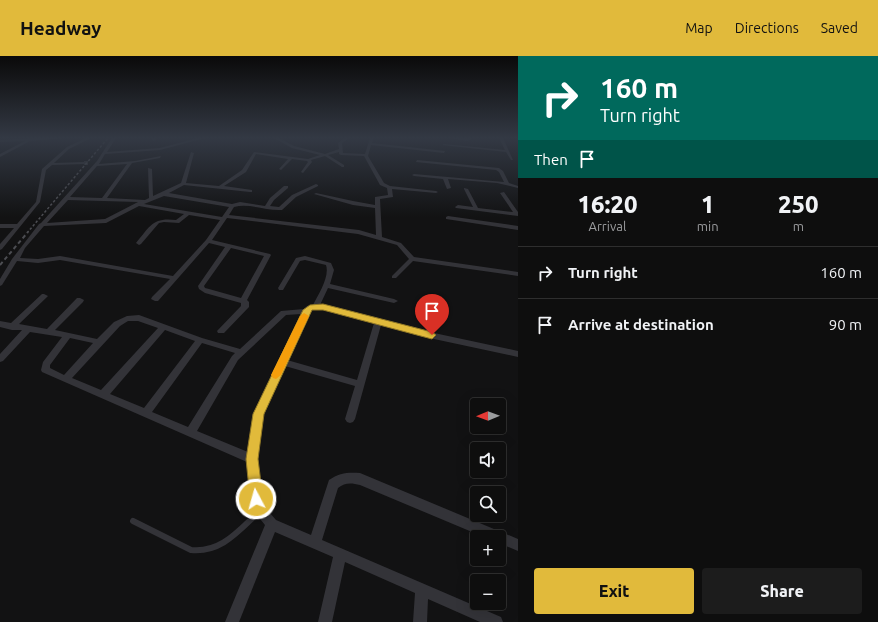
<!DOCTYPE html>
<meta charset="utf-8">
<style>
body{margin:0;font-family:Ubuntu,sans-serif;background:#1c1c1c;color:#f1f3f6;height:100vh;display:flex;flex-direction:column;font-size:15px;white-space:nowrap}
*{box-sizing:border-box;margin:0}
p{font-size:13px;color:#9b9c9e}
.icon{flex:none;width:22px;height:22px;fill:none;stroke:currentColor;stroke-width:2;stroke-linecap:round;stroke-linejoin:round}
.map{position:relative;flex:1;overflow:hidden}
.drawer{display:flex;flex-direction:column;background:#0e0e0e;width:360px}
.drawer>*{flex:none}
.hud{background:#00695c;color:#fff;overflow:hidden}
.needle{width:26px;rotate:269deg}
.tools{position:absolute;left:470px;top:342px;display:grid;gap:8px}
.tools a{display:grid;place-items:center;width:36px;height:36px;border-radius:4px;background:#0e0e0e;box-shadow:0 4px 16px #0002,0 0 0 1px #2e2e2e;font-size:20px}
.pin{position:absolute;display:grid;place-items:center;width:34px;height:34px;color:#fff;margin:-41px -17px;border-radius:50% 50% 50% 0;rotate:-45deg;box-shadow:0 0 4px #0007}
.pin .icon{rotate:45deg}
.me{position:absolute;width:44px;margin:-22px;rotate:354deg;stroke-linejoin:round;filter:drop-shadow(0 0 3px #0008)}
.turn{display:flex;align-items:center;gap:14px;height:84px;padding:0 16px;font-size:18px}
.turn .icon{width:52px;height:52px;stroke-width:2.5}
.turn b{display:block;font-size:28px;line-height:34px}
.then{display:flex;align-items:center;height:38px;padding:0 16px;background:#0003;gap:8px;font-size:15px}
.eta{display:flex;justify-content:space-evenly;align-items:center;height:68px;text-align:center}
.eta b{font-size:24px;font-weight:800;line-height:28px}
.button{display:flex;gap:8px;margin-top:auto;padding:8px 16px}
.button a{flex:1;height:46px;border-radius:4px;background:#e1ba3b;color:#111;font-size:16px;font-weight:800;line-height:46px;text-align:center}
.button a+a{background:#1c1c1c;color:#f1f3f6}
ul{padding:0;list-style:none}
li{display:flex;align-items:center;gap:12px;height:52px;padding:0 16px;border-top:1px solid #2e2e2e}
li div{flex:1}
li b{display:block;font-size:15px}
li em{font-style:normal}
header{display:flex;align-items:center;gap:24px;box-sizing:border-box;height:56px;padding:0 20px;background:#e1ba3b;color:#111}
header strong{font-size:19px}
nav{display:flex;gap:22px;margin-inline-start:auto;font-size:14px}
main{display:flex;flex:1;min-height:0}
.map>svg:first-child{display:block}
</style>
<header>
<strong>Headway</strong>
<nav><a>Map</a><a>Directions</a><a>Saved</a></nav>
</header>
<main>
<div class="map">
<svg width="518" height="566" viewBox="0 0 518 566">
<rect width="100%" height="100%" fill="#121213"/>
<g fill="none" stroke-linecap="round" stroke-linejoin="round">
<!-- minor-tunnel -->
<polyline stroke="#2f3033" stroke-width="4" stroke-dasharray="4 2" stroke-linecap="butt" points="84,107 90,107"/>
<!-- service -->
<path stroke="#333338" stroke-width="6" d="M133,465L191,494C222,497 239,474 260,455"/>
<!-- minor -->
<g fill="#333338" fill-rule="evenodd">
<polygon points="38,82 64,82 30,85 0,101 0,98 25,85 0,86 0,84"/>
<polygon points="86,82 91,82 69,93 54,107 84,106 85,108 52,109 46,114 40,146 2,193 0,194 0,188 14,172 0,172 0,168 17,168 36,146 42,113 67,91"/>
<path d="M112,82H116L107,96L160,92L198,82H205L160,94L105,98L99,108L135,105L161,100L160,102L132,107L107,142L145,144L149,142L148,112L152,113L153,140L181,127L191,96L194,97L186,127L219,130L242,114L254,96L308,103L320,99L292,92L274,82H279L294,90L325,98L339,93L338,87L345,82H349L342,87L343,97L365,98L370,82H374L372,87L445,95L444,97L371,89L368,100L384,127L390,130L436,135L438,136L436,137L392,133L393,141L380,143L382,181L401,187L414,201L518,216V220L413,205L396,222H392V220L409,203L397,189L358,178L227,162L212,184L270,198L271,199L247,244L249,246V251L224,277H218L217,275L241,250V247L205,237L199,233L198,230L225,191L209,187L158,245H155L151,243L152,241L170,223L60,204L38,207L17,205L2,229L0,230V223L12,203L39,168L41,167L97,105ZM339,96V98L341,99L364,100L380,129L387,132L388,139L375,141V149L353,145L316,137L314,138L353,149L375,152L376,179L359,174L229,159L234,151C250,147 266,155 282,154L296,141L318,130V129L316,128L292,139L279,151L270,150L274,144L288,132V130H284L270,142L265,150L240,146L232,148L169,137L184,129L250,136H252V134L224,130L246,116L256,98L288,103L279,113L281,114L292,103L307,105L308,106L301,116L303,117L312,106L311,104L325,100L342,111H344V109L328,99ZM127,108L102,142L70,141L97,110ZM164,140L229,151L222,161L144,148ZM68,144L138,146L105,163L47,167ZM139,150L184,158L176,164C153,161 150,170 136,187L139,189L141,188L159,167L164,166L179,167L189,159L220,164L206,184L173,220L60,200L38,203L20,202L25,192L44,170L106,167ZM231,192L264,200L241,242L209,233L205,232L204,230Z"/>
<polygon points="151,82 155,82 156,84 153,85"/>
<polygon points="450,82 472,82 468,85"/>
<polygon points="499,82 503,82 513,104 511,104 506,96 442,89 444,88 505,94"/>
<polygon points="417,104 499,112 503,115 509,127 518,130 518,132 497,127 448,123 451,132 447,133 443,123 414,120 412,119 414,118 504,126 499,116 496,114 416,106"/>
<polygon points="464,132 468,133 478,152 513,156 500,137 504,136 518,156 518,160 456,152 455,151 458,149 473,151 464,133"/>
<polygon points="448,160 518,170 518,174 446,163 446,161"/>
<path d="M305,200L331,207L334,214L330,228L394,243L398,245L394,247L328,232L320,249L420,274L518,295V301L420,280L381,269L355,363L353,366L350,367L347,366L345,363L355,330L285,310L263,358L257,403L262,443L264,450L276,464L311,479L329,424C339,417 348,416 360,417L518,483V495L499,487V481H484L360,429C352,427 345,426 338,432L322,484L501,561L503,566H480L428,543L427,566H413L415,537L345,506L332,566H318L333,501L275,476L239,566H225L265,469L256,458L250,443L247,406L42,316L41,314L43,306L62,281L30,276L3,305L0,306V298L22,274H12L0,271V265L11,267L42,238H44L48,240L46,242L19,268L47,273L77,242H80L84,244L83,246L55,274L97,283L114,266L127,260L139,259L202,282L240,293L281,255L304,253L307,250L313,249C318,239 330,221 326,209L305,204L300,205L283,234H279L278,232L296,202ZM323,253L374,267L357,324L287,304L309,256L312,254ZM301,258L253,358L248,396L197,375L238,304L286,259ZM128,265H138L158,272L101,334L72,322L120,270ZM165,274L195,285L144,352L110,338ZM70,282L93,287L64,319L50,312V309ZM202,287L235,297L232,300L188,371L152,356Z"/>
</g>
<!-- rail-far1 -->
<polyline stroke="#4c4d52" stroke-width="1.5" stroke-dasharray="2.5 2" stroke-linecap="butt" points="27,177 108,82"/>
<!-- rail -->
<polyline stroke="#4c4d52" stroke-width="2" stroke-dasharray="4 3" stroke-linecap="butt" points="0,209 28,176"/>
</g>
<!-- sky -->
<linearGradient id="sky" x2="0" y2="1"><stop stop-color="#0a0a0a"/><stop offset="0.51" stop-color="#333944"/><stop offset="1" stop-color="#333944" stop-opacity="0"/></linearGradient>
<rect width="518" height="161" fill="url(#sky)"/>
<!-- route -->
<polygon fill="#e1ba3b" stroke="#927926" points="323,248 432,276 436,279 432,283 323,254 312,254 264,358 258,403 263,443 261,448 256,450 251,448 250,443 246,403 253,358 303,254 310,249"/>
<!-- slow -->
<polygon fill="#f59e0b" points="304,257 309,260 281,319 276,323 273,322 271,319 300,260"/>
</svg>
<div class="tools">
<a><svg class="needle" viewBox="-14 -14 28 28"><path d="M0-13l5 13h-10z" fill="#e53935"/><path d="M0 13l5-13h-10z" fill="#9b9c9e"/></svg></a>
<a><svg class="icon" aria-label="sound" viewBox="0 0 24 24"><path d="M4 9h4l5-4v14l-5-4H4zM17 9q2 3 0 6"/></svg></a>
<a><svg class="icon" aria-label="search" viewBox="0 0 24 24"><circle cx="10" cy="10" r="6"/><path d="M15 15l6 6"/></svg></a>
<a>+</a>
<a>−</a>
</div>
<div class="pin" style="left:432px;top:279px;background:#d93025"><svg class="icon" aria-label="arrive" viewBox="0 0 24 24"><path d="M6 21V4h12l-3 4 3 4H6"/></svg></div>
<svg class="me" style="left:256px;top:443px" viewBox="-20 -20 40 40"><circle r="17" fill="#e1ba3b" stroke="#fff" stroke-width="3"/><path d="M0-11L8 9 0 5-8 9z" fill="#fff"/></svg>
</div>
<section class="drawer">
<div class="hud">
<div class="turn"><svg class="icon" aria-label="right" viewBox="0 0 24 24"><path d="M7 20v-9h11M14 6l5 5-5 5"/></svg><div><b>160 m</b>Turn right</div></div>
<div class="then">Then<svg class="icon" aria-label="arrive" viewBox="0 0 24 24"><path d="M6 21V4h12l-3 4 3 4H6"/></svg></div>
</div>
<div class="eta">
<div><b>16:20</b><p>Arrival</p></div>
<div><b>1</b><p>min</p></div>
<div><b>250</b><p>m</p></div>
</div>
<ul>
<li><svg class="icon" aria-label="right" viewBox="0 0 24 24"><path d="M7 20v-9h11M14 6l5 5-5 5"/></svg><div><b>Turn right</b></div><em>160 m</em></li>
<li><svg class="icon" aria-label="arrive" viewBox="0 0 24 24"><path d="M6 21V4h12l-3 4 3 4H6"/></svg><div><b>Arrive at destination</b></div><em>90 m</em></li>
</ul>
<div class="button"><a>Exit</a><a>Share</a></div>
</section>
</main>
